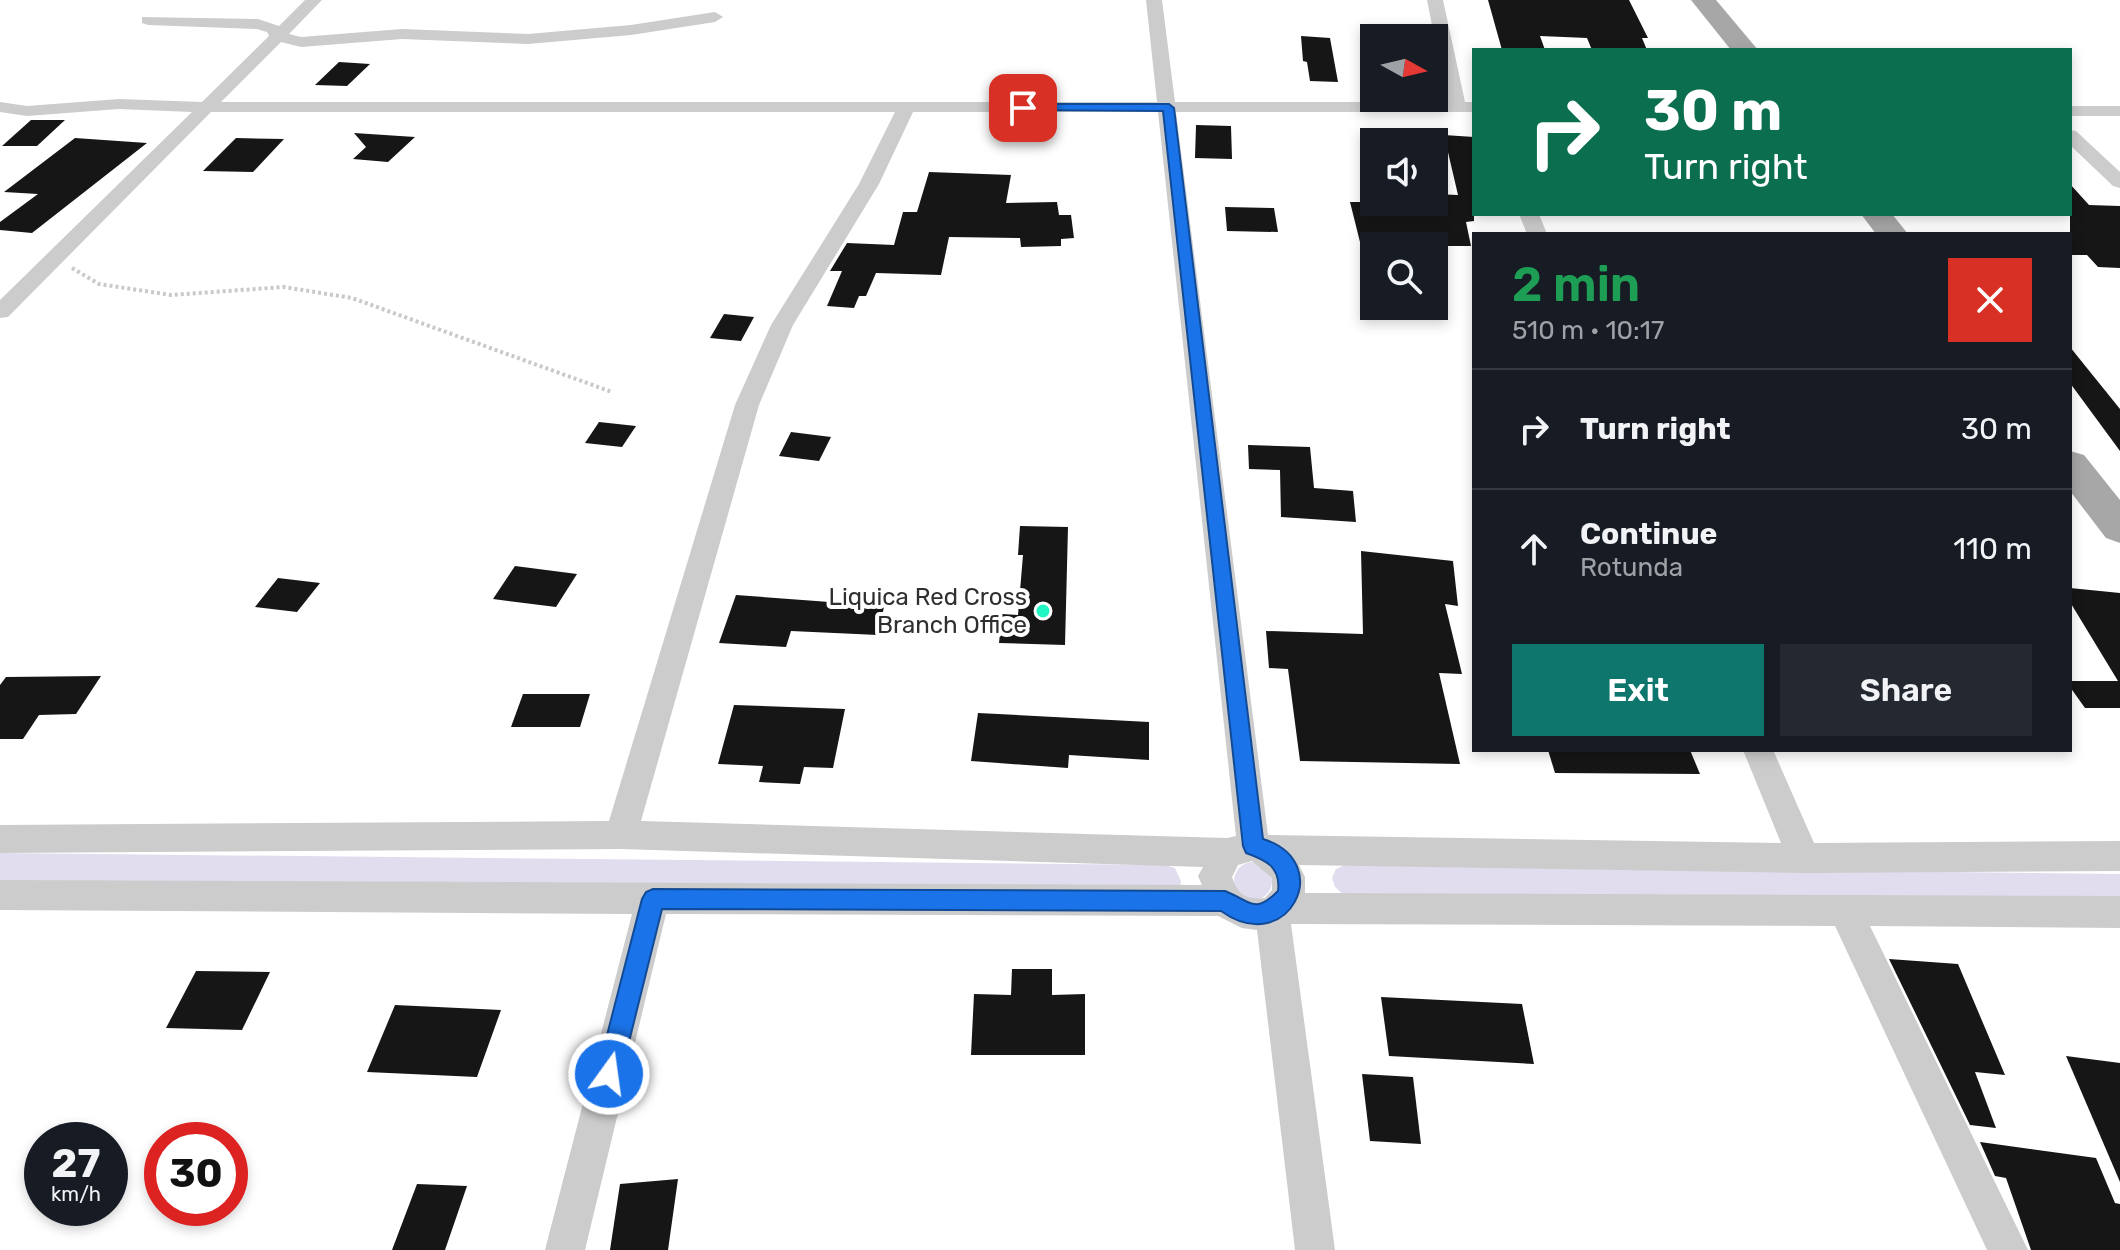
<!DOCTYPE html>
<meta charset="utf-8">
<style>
body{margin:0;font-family:Rubik,sans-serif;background:#242831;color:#f1f3f6;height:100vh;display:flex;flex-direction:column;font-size:30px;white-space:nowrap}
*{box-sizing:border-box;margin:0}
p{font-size:26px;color:#9ea1a6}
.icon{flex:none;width:44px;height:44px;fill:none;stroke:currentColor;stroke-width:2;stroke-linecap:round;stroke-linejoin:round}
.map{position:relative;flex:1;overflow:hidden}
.details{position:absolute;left:1472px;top:232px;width:600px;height:520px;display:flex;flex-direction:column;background:#171b24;border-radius:0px;box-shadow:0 4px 12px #0003}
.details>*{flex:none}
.banner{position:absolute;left:1472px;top:48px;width:600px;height:168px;border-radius:0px;box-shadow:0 4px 12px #0003;background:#0b6e4f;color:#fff;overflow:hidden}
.needle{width:52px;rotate:98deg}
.controls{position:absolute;left:1360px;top:24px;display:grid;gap:16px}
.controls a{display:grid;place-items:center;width:88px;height:88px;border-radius:0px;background:#171b24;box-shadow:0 4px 12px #0003;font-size:40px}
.speed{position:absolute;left:24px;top:1122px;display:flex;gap:16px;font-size:40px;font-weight:700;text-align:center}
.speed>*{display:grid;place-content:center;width:104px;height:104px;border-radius:50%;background:#171b24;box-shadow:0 4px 12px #0003;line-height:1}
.speed small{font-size:20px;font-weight:400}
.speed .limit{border:12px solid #d22;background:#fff;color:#111}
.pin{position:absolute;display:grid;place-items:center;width:68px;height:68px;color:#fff;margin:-34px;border-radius:16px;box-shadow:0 4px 12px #0006}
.me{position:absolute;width:88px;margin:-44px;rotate:14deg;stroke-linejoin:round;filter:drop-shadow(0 0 6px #0008)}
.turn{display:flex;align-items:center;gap:28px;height:168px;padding:0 40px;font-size:36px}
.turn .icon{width:104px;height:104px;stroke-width:2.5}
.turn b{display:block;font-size:56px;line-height:68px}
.round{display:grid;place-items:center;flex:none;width:84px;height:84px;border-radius:0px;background:#242831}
.headline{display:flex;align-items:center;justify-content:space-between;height:136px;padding:0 40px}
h1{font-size:48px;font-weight:600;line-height:60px;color:#1e9e55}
.action{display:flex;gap:16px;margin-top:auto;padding:16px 40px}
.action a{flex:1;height:92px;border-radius:0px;background:#0f766e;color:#fff;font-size:32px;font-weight:600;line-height:92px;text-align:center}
.action a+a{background:#242831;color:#f1f3f6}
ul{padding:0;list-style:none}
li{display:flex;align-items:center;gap:24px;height:120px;padding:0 40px;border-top:2px solid #363941}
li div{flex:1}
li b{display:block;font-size:30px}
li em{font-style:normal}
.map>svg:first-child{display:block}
</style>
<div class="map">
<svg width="2120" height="1250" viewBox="0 0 2120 1250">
<rect width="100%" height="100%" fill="#fff"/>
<!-- green -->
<g fill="#e1dcee">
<polygon points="0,853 1165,865 1175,868 1181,881 1180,886 0,888"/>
<circle cx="1253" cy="881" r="19"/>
<polygon points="1345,865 2120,874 2120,903 1344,895 1335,887 1332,878 1336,869"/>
</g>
<!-- building -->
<g fill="#161616">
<polygon points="1488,0 1629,0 1648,38 1642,38 1647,50 1592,50 1587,38 1540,36 1545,50 1502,50"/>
<polygon points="1301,36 1330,38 1338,82 1310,81 1307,62 1303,61"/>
<polygon points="339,62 370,64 347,86 315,85"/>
<polygon points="31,120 65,120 37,146 2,146"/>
<polygon points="1196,125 1231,126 1232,159 1195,158"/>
<polygon points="354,133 415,137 388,162 353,159 366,147"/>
<polygon points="1444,135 1474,137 1474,221 1466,222 1471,246 1361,246 1350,202 1434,202 1434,194 1458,195"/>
<polygon points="75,138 147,143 32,233 0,230 0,222 38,194 4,192"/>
<polygon points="236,138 284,139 253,172 203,171"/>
<polygon points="929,172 1011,175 1006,203 1057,202 1059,215 1071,215 1074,238 1061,239 1061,246 1021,247 1020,238 949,237 941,275 876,273 866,296 859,296 854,308 827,306 842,271 830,271 847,243 894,245 903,212 917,212"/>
<polygon points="2070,184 2089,205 2120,206 2120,268 2098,267 2087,255 2070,255"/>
<polygon points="1225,207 1274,208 1278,232 1227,231"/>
<polygon points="724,314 754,317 741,341 710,338"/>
<polygon points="2070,347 2120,409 2120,451 2070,383"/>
<polygon points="599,422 636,426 622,447 585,443"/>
<polygon points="791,432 831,437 819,461 779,456"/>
<polygon points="1248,445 1310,447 1314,488 1353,491 1356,522 1281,517 1280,470 1249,469"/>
<polygon points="1020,526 1068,527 1065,645 999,643 1002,614 1018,615 1023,555 1018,555"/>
<polygon points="1361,551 1453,561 1458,606 1445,604 1462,674 1439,673 1460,764 1300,761 1288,669 1269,668 1266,631 1363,634"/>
<polygon points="515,566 577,574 556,607 493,599"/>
<polygon points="278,578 320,583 297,612 255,607"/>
<polygon points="2070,588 2120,593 2120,708 2085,708 2070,687 2070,681 2118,681 2070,602"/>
<polygon points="736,595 843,603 885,602 878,635 791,631 786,647 719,643"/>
<polygon points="101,676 76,714 39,715 23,739 0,739 0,685 6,677"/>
<polygon points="523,694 590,694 580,727 511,727"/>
<polygon points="734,705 845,709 833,768 804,767 800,784 759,782 763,766 718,764"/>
<polygon points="978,713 1149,722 1149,760 1069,755 1068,768 971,761"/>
<polygon points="1548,750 1690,750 1700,774 1555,773"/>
<polygon points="1889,959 1958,964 2005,1075 1975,1072 1996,1128 1970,1125"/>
<polygon points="1012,969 1052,969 1052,995 1085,994 1085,1055 971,1055 974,994 1011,995"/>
<polygon points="196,971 270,972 242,1030 166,1028"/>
<polygon points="1381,997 1522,1004 1534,1064 1389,1056"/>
<polygon points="395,1005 501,1010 477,1077 367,1072"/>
<polygon points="2066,1056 2120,1063 2120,1182"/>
<polygon points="1362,1074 1413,1077 1421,1144 1370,1141"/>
<polygon points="1980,1142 2096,1158 2115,1203 2120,1204 2120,1250 2031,1250 2006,1178 1995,1176"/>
<polygon points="678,1179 668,1250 610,1250 620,1184"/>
<polygon points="417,1184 467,1186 445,1250 392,1250"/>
</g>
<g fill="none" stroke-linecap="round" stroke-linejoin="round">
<!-- path -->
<polyline stroke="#c9c9c9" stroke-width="4" stroke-dasharray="3 3" stroke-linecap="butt" points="72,268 99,284 171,295 284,287 352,298 612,392"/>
<!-- street -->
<g fill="#ccc" fill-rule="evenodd">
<path d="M305,0H322L289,34L301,37L402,29L528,34L631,25L715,12L723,17L715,22L631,35L528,44L402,39L301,47L281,42L221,102H1157L1146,0H1162L1175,102H1447L1427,0H1443L1465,102H1474V112H1176L1268,835L1781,843L1743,750H1773L1814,843L2120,841V871L1804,873L1299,865L1305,877V893L2120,896V928L1870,926L2028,1250H1987L1835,926L1291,924L1335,1250H1295L1257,930L1242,928L1218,916L666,914L585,1250H545L632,914L0,910V880L1202,885L1198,876L1203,867L621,849L0,853V825L609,821L735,405L771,325L859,184L895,112H211L8,317L0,318V300L192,112L119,109L27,116L0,112V102L27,106L119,99L202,102L269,36L267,32L257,29L148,25L142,23V17L258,19L279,26ZM913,112H1158L1236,836L1227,838L641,821L759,405L793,325L879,184ZM1252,861L1272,878V890L1265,898C1246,900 1238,895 1232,877L1238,865Z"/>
<rect x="2070" y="106" width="50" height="10"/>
<polygon points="2070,130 2076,131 2120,172 2120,188 2113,186 2070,145"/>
<polygon points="1519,214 1539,214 1547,234 1527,234"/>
</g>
<!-- primary -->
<g fill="#a7a7a7" fill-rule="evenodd">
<polygon points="1691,0 1716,0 1758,50 1731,50"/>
<polygon points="1861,214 1892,214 1908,234 1876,234"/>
<polygon points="2070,451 2084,455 2120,500 2120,543 2106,538 2070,491"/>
</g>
</g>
<!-- route -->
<path fill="#1a73e8" stroke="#114b97" stroke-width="2" d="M1023,104H1169L1174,108L1263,839C1337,862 1288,959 1221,911L662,909L621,1074L618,1083L609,1086L600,1083L597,1074L642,899L646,892L653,889L1225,891C1251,901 1254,915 1278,891C1281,867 1266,860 1246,853L1243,846L1163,111L1019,110V105Z"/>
<!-- markers -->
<circle fill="#22f6c5" stroke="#fff" stroke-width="3" cx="1043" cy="611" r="8"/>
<g text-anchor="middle" stroke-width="8" stroke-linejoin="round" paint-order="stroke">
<!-- poi labels -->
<g font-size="24" fill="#2f2f2f" stroke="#fff" text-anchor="end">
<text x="1027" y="605">Liquica Red Cross<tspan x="1027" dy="28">Branch Office</tspan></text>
</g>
</g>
</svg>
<div class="controls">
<a><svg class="needle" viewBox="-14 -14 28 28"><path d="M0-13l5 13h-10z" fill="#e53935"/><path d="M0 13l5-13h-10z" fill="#9ea1a6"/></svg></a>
<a><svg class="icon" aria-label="sound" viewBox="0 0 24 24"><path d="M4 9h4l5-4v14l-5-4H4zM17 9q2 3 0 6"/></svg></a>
<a><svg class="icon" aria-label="search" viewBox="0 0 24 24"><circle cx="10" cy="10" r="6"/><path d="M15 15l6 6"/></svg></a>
</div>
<div class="speed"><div>27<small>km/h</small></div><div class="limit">30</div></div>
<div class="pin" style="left:1023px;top:108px;background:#d93025"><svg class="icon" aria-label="arrive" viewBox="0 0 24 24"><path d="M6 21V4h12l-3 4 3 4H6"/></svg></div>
<svg class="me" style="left:609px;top:1074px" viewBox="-20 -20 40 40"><circle r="17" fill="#1a73e8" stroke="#fff" stroke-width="3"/><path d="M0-11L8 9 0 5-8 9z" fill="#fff"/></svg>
<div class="banner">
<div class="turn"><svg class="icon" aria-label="right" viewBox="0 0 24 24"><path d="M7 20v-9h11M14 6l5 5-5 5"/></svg><div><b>30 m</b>Turn right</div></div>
</div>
<section class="details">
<div class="headline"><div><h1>2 min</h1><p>510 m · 10:17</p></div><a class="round" style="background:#d93025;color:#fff"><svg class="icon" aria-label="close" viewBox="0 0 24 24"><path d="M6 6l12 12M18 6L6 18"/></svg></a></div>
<ul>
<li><svg class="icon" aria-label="right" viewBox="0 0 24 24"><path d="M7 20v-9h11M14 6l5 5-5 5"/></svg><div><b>Turn right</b></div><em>30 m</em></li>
<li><svg class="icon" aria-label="ahead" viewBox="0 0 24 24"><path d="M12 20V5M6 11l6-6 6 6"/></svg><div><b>Continue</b><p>Rotunda</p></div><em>110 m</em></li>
</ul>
<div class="action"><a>Exit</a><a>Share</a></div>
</section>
</div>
